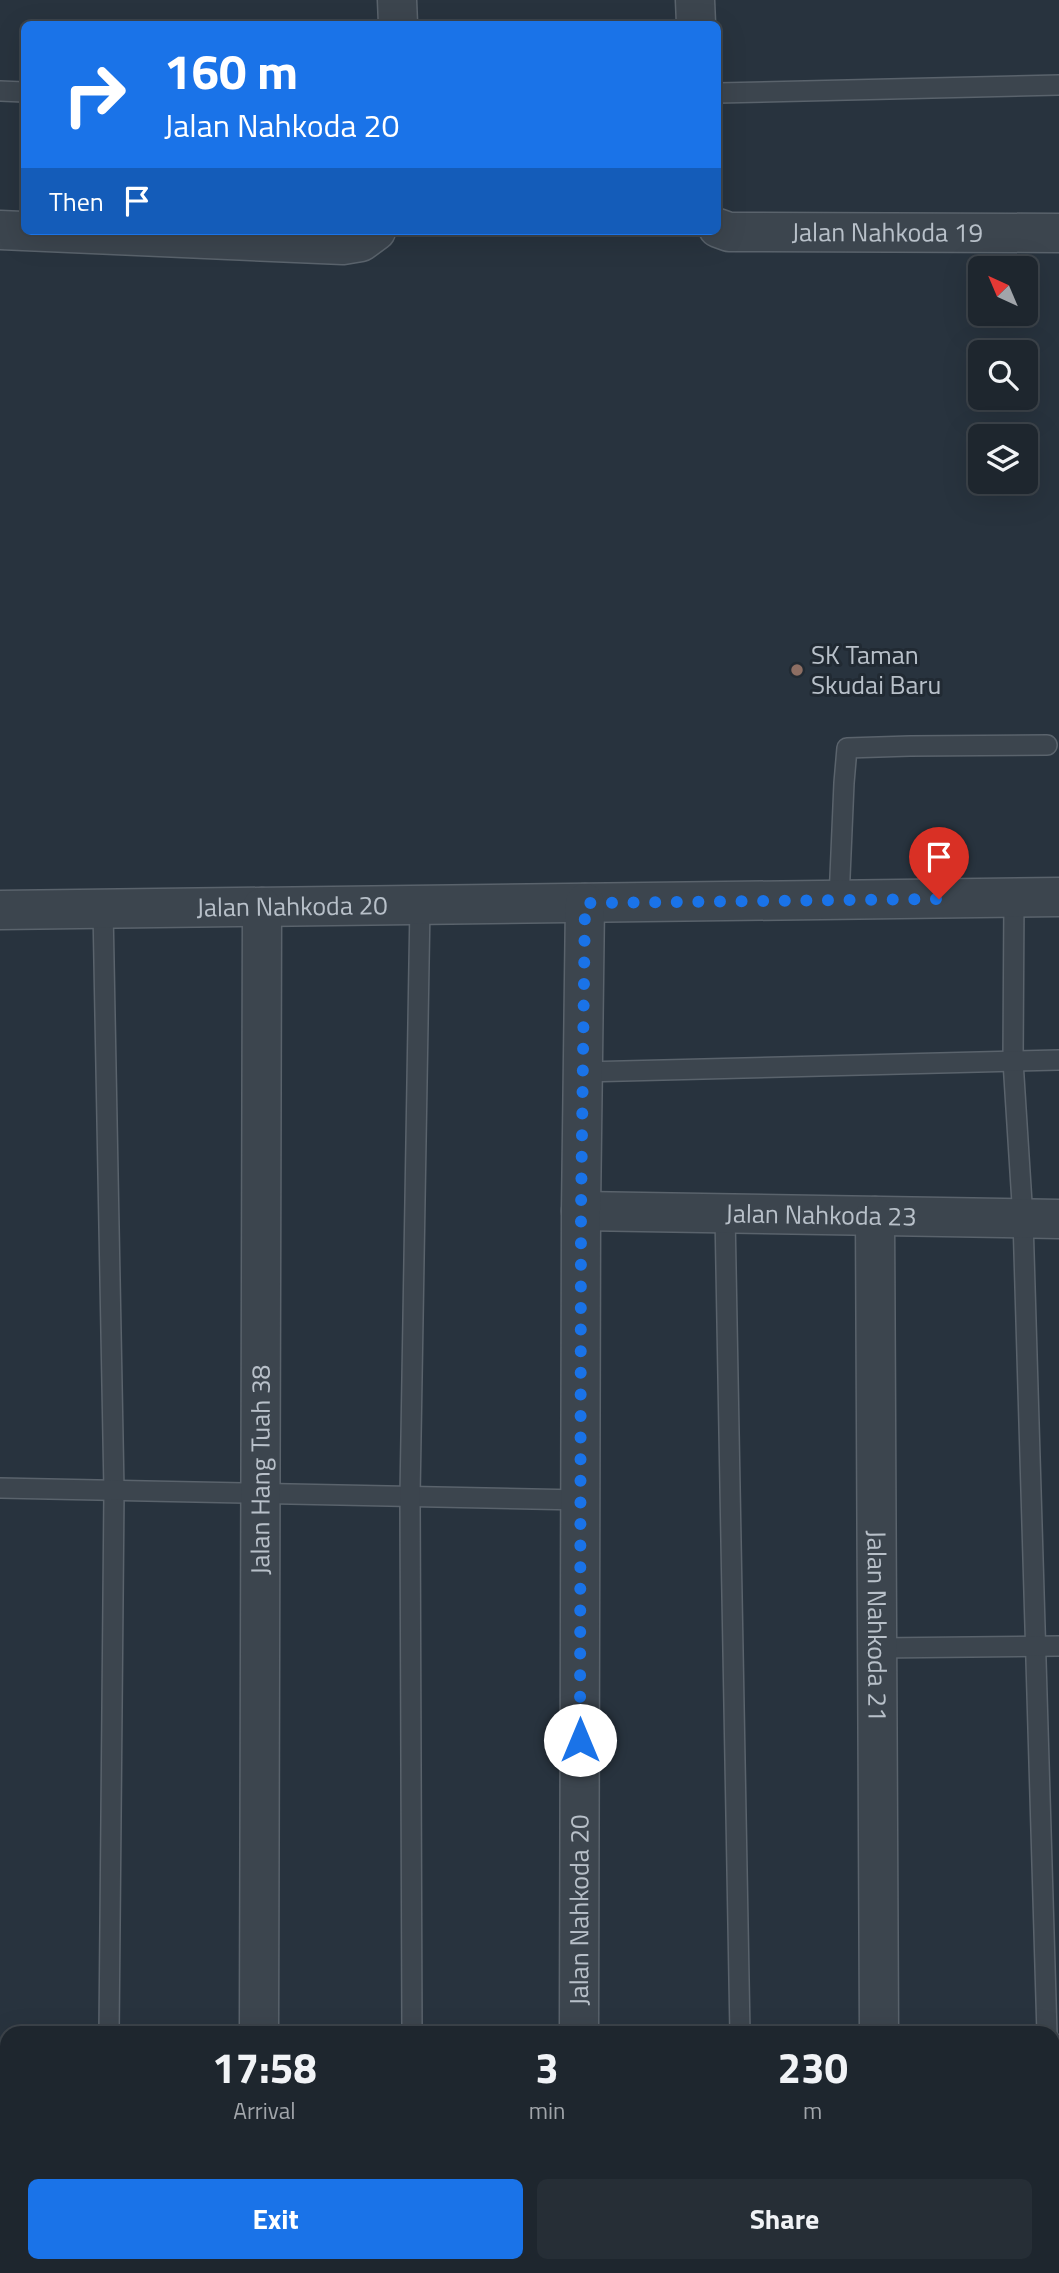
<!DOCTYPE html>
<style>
body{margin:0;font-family:"Titillium Web",sans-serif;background:#262e36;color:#f1f3f6;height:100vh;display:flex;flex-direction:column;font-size:26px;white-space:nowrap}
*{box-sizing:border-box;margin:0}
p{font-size:23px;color:#a1a5aa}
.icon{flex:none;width:38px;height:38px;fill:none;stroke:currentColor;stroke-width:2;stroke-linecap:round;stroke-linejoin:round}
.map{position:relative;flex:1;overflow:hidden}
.details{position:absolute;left:0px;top:2026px;width:1060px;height:247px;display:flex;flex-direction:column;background:#1e262e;border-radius:21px 21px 0 0;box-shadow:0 7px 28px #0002,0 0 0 2px #3c434a}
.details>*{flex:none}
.guide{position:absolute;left:21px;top:21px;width:700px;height:214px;border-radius:10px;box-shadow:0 7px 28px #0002,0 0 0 2px #3c434a;background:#1a73e8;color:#fff;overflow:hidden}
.needle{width:46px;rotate:316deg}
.fabs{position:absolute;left:968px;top:256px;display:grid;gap:14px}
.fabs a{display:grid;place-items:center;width:70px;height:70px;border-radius:10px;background:#1e262e;box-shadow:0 7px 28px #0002,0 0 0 2px #3c434a;font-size:35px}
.pin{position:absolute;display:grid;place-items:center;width:60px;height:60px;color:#fff;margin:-72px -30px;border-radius:50% 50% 50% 0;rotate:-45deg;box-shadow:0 0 7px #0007}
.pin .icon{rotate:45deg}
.me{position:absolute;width:77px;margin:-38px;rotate:0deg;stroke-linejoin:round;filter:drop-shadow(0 0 5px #0008)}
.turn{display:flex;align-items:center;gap:24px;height:147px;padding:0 28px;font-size:32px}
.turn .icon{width:91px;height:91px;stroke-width:2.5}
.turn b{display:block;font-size:49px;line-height:60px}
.then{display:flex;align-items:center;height:66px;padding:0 28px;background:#0003;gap:14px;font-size:26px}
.eta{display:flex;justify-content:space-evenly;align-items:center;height:119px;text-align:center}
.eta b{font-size:42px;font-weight:700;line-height:49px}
.action{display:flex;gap:14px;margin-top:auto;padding:14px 28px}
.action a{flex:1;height:80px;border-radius:10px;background:#1a73e8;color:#fff;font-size:28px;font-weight:700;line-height:80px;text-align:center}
.action a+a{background:#262e36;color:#f1f3f6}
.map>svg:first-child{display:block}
</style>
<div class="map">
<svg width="1059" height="2273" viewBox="0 0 1059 2273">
<rect width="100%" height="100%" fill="#28333e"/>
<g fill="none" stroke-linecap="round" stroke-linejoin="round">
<!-- service casing -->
<g stroke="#5a636c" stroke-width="22">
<g id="service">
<polyline points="0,91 24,92"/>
<polyline points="718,93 1059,85"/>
<polyline points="1014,898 1013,1061 1023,1219 1047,2034"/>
<polyline points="839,900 844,783 847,748 910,746 1047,745"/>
<polyline points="103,909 114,1491 109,2034"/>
<polyline points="583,1072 1059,1060"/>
<polyline points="725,1213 740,2034"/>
<polyline points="0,1488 581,1500"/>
<polyline points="877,1648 1059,1646"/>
<polyline points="412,2034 410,1496 420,905"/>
<polyline points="1054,2218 1059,2218"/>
<polyline points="110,2266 110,2273"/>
<polyline points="417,2266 418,2273"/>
</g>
</g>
<!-- minor casing -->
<g stroke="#5a636c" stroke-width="41">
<g id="minor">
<polyline points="397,0 398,24"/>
<polyline points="695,0 696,24"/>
<path id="s1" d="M718,228L729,232L1059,233"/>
<polyline points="0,230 343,245 361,242 376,231"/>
<path id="s2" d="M0,910L1059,897"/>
<path id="s3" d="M581,1211L1059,1219"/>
<path id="s4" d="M875,1216L879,2034"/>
<path id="s5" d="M259,2034L262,907"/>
<path id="s6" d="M579,2034L581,1211L585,903"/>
<polyline points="1054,2054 1059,2054"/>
<polyline points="0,2060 7,2060"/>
<polyline points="583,2266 583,2273"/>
<polyline points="258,2273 258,2266"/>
</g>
</g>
<!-- service -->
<use href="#service" stroke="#3c454e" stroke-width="19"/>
<!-- minor -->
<use href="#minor" stroke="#3c454e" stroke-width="38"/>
</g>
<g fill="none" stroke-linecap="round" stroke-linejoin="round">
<!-- route -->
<polyline stroke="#1a73e8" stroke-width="12" stroke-dasharray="0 21.6" points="580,1740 581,1211 585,903 939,899"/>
</g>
<!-- markers -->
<circle fill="#8d6e63" stroke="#212a33" stroke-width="2.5" cx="797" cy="670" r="7"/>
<g text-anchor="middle" stroke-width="6" stroke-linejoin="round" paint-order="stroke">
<!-- street labels -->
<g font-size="26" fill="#b8c0c9" stroke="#212a33">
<text dy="9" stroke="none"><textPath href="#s1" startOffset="170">Jalan Nahkoda 19</textPath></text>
<text dy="9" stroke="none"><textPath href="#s2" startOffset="292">Jalan Nahkoda 20</textPath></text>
<text dy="9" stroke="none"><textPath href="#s3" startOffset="240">Jalan Nahkoda 23</textPath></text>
<text dy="9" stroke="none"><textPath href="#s5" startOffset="564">Jalan Hang Tuah 38</textPath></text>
<text dy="9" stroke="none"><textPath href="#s4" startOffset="410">Jalan Nahkoda 21</textPath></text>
<text dy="9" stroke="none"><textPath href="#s6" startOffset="124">Jalan Nahkoda 20</textPath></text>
</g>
<!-- poi labels -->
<g font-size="26" fill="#b8c0c9" stroke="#212a33" text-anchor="start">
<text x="811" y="664">SK Taman<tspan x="811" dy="30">Skudai Baru</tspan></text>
</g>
</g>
</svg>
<div class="fabs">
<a><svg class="needle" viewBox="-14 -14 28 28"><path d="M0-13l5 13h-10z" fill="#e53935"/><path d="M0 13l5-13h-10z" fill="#a1a5aa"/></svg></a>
<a><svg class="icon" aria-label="search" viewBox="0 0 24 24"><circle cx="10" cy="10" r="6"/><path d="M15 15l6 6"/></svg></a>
<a><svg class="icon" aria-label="layers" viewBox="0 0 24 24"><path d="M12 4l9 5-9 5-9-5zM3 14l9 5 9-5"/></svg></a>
</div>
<div class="pin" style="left:939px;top:899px;background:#d93025"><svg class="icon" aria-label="arrive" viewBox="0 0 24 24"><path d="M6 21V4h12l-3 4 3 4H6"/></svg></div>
<svg class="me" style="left:580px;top:1740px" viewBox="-20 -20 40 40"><circle r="19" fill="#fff"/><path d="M0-13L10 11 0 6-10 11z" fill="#1a73e8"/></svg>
<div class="guide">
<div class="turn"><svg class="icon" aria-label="right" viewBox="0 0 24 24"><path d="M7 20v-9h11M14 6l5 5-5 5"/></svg><div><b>160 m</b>Jalan Nahkoda 20</div></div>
<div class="then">Then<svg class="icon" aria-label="arrive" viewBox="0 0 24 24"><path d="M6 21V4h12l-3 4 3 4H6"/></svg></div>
</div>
<section class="details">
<div class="eta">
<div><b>17:58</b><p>Arrival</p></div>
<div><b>3</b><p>min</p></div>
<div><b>230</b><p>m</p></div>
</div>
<div class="action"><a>Exit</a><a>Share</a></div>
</section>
</div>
